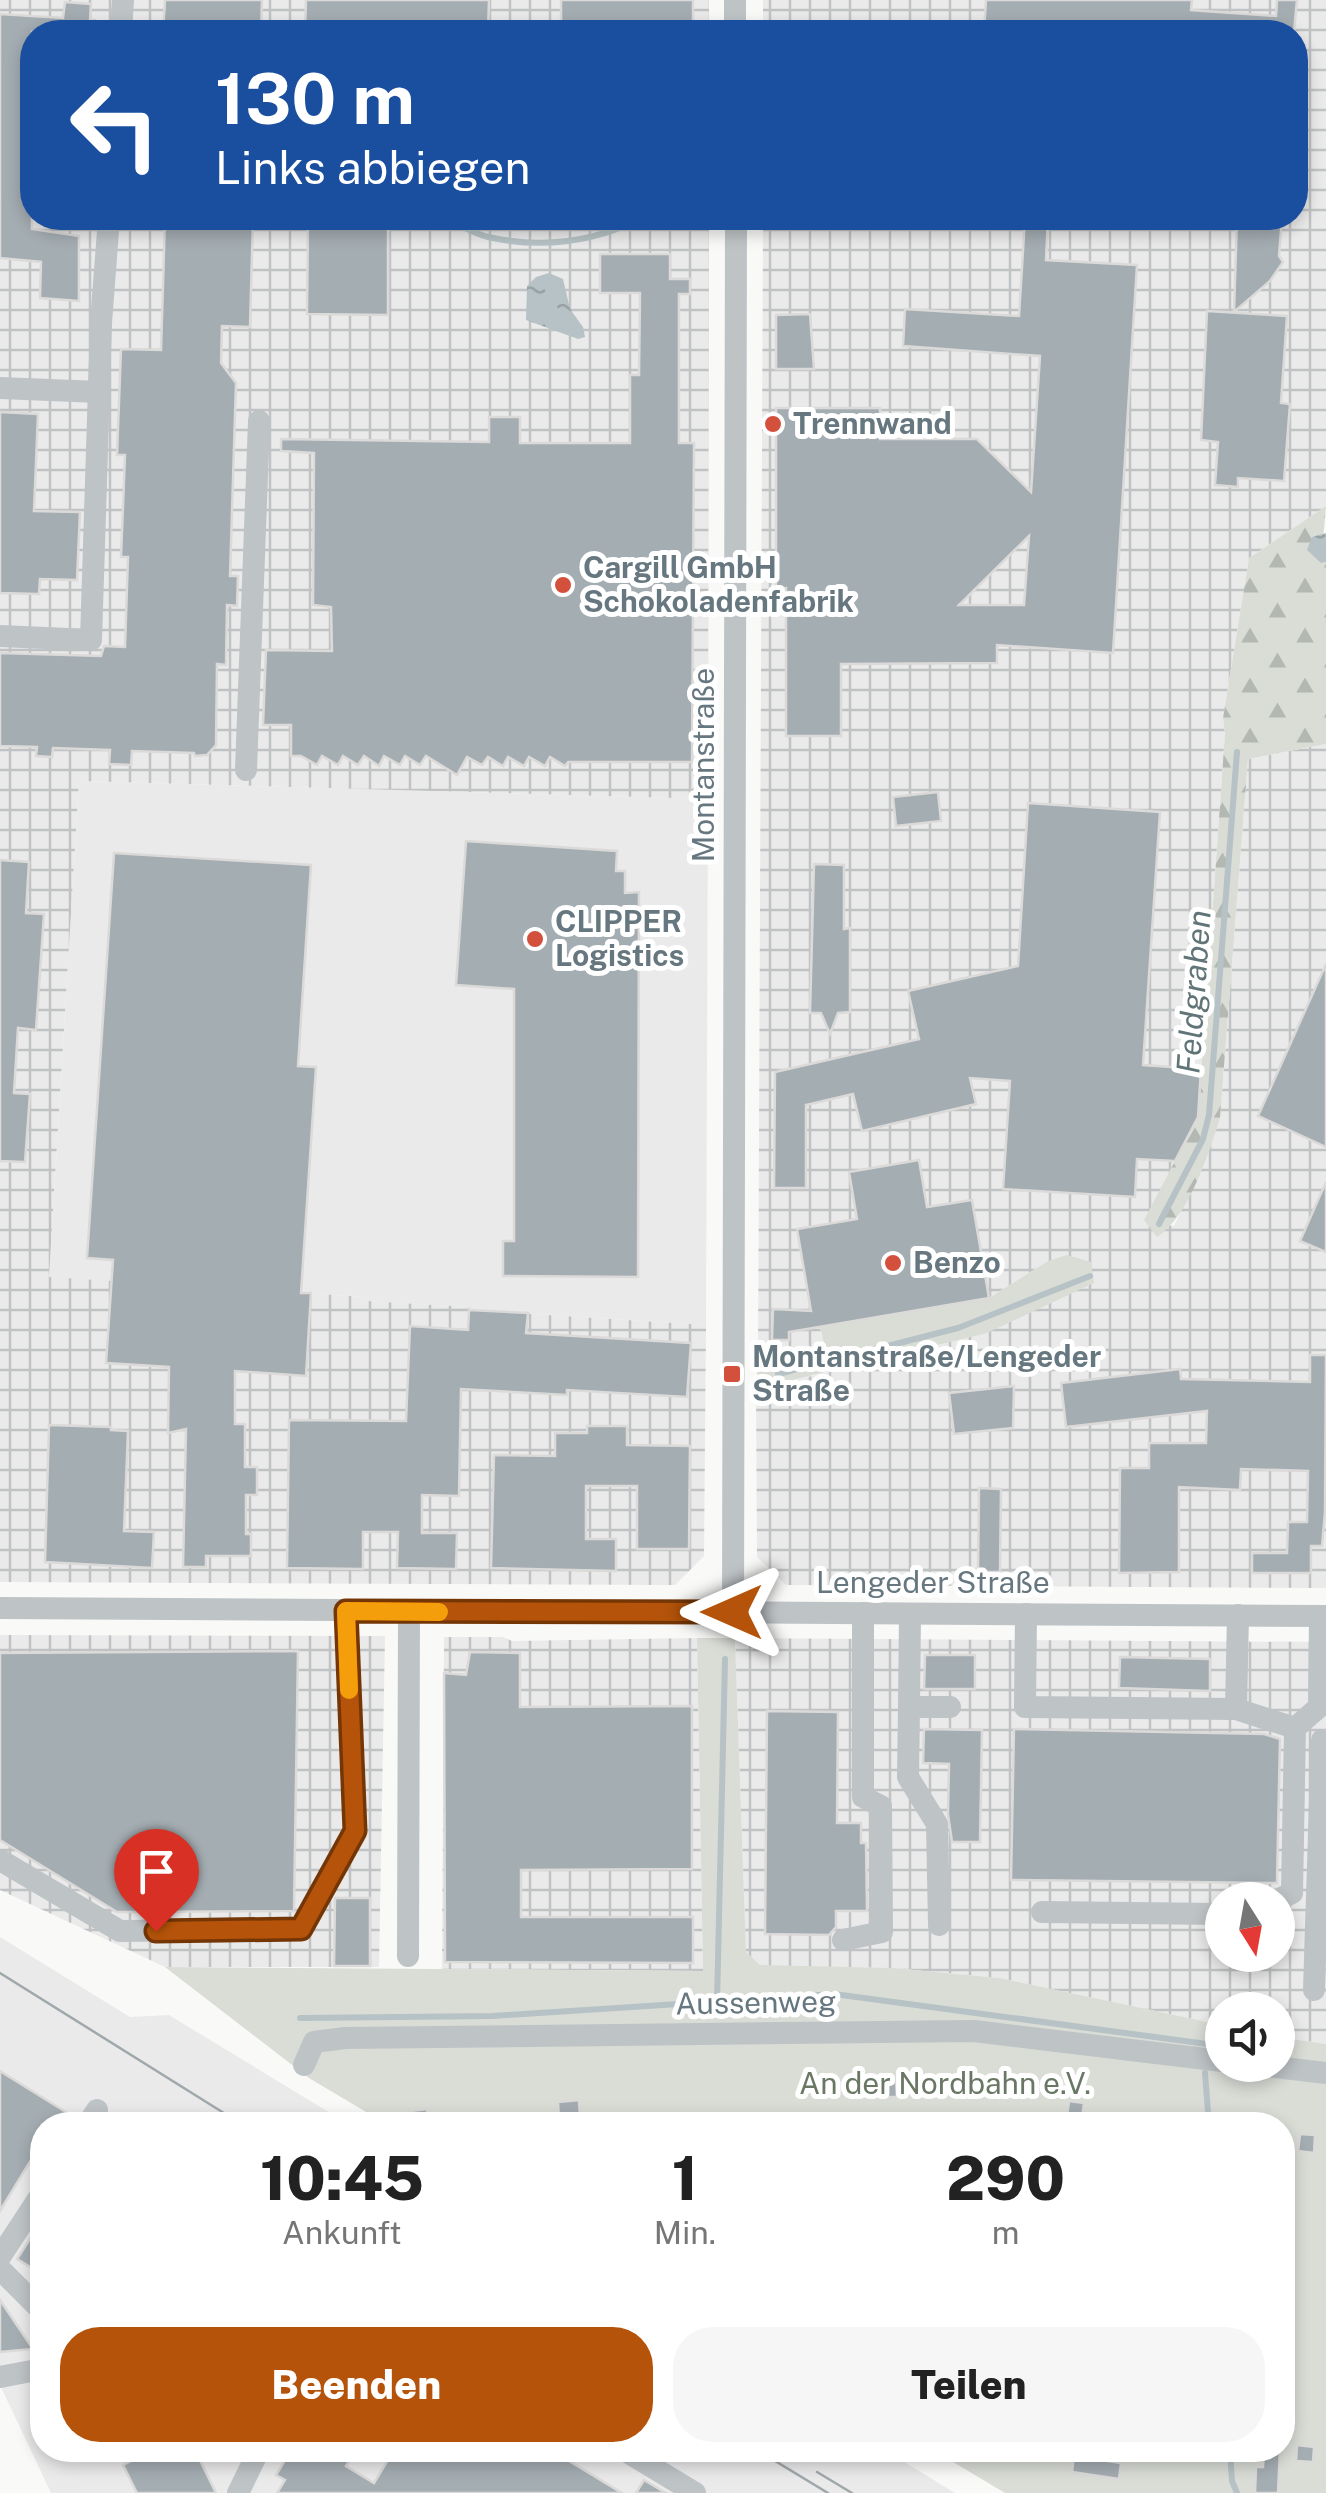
<!DOCTYPE html>
<html lang="de">
<meta charset="utf-8">
<style>
body{margin:0;font-family:"Public Sans",sans-serif;background:#f6f6f6;color:#222;height:100vh;display:flex;flex-direction:column;font-size:38px;white-space:nowrap}
*{box-sizing:border-box;margin:0}
p{font-size:32px;color:#767676}
.icon{flex:none;width:55px;height:55px;fill:none;stroke:currentColor;stroke-width:2;stroke-linecap:round;stroke-linejoin:round}
.map{position:relative;flex:1;overflow:hidden}
.drawer{position:absolute;left:30px;top:2112px;width:1265px;height:350px;display:flex;flex-direction:column;background:#fff;border-radius:40px;box-shadow:0 5px 15px #0003}
.drawer>*{flex:none}
.guide{position:absolute;left:20px;top:20px;width:1288px;height:210px;border-radius:40px;box-shadow:0 5px 15px #0003;background:#1a4fa0;color:#fff;overflow:hidden}
.needle{width:65px;rotate:169deg}
.buttons{position:absolute;left:1205px;top:1882px;display:grid;gap:20px}
.buttons a{display:grid;place-items:center;width:90px;height:90px;border-radius:50%;background:#fff;box-shadow:0 5px 15px #0003;font-size:50px}
.pin{position:absolute;display:grid;place-items:center;width:85px;height:85px;color:#fff;margin:-102px -42px;border-radius:50% 50% 50% 0;rotate:-45deg;box-shadow:0 0 10px #0007}
.pin .icon{rotate:45deg}
.me{position:absolute;width:110px;margin:-55px;rotate:270deg;stroke-linejoin:round;filter:drop-shadow(0 0 8px #0008)}
.turn{display:flex;align-items:center;gap:35px;height:210px;padding:0 30px;font-size:45px}
.turn .icon{width:130px;height:130px;stroke-width:2.5}
.turn b{display:block;font-size:70px;line-height:85px}
.eta{display:flex;justify-content:space-evenly;align-items:center;height:170px;text-align:center}
.eta b{font-size:60px;font-weight:800;line-height:70px}
.cta{display:flex;gap:20px;margin-top:auto;padding:20px 30px}
.cta a{flex:1;height:115px;border-radius:40px;background:#b45309;color:#fff;font-size:40px;font-weight:800;line-height:115px;text-align:center}
.cta a+a{background:#f6f6f6;color:#222}
.map>svg:first-child{display:block}
</style>
<div class="map">
<svg width="1326" height="2493" viewBox="0 0 1326 2493">
<defs>
<pattern id="industrial-grid" width="8" height="8" patternUnits="userSpaceOnUse" patternTransform="scale(2.5)"><rect width="8" height="8" fill="#eaeaea"/><path d="M0 4h8M4 0v8" fill="none" stroke="#c1c2c3"/></pattern>
<pattern id="forest-firs" width="22" height="20" patternUnits="userSpaceOnUse" patternTransform="scale(2.5)"><rect width="22" height="20" fill="#d9ddd6"/><path d="M5 1l3.5 6h-7zM16 11l3.5 6h-7z" fill="#b4b8b3"/></pattern>
<pattern id="water-ripples" width="26" height="14" patternUnits="userSpaceOnUse" patternTransform="scale(2.5)"><rect width="26" height="14" fill="#b6c2c5"/><path d="M2 4q2-2 4 0t4 0M15 11q2-2 4 0t4 0" fill="none" stroke="#98a2a5"/></pattern>
</defs>
<rect width="100%" height="100%" fill="#f9f9f7"/>
<!-- built -->
<g fill="#eaeaea">
<polygon points="79,781 708,799 706,1325 469,1310 468,1307 366,1301 365,1297 49,1278"/>
<polygon points="0,1937 130,2017 169,2015 350,2125 42,2125 42,2450 885,2450 955,2493 51,2493 0,2385"/>
</g>
<!-- industrial -->
<g fill="url(#industrial-grid)" fill-rule="evenodd">
<polygon points="0,0 709,0 709,32 32,32 32,218 709,218 708,799 79,781 49,1277 366,1297 367,1301 469,1307 470,1310 706,1325 704,1556 675,1585 0,1582"/>
<polygon points="763,0 1326,0 1326,506 1249,558 1223,718 1225,733 1198,1117 1145,1220 1174,1226 1211,1145 1220,1118 1248,759 1326,744 1326,1588 786,1585 757,1557 756,1389 936,1347 1048,1261 989,1298 820,1327 825,1348 758,1361 763,218 1295,218 1295,32 763,32"/>
<polygon points="0,1635 385,1636 379,1967 165,1967 0,1890"/>
<polygon points="444,1637 503,1637 512,1641 697,1638 703,1971 442,1969"/>
<path d="M735,1638L1326,1642V2044L1278,2037V2010H1222V2025L998,1978L893,1968L760,1966L746,1952ZM1222,1900H1278V1955H1222Z"/>
</g>
<!-- green -->
<g fill="#d9ddd6">
<polygon points="1067,1255 1091,1262 1094,1283 987,1333 756,1389 758,1361 825,1348 820,1326 989,1298 1048,1261"/>
<polygon points="697,1638 735,1638 746,1952 760,1965 893,1968 999,1978 1222,2025 1222,2065 1278,2065 1278,2037 1326,2044 1326,2493 1005,2493 933,2450 1282,2450 1282,2125 388,2125 309,2078 165,1967 703,1971"/>
</g>
<!-- forest -->
<path fill="url(#forest-firs)" d="M1326,506L1321,563L1326,562V744L1248,759L1220,1118C1209,1153 1188,1218 1157,1237L1144,1220L1198,1117L1225,733L1223,718L1249,558Z"/>
<!-- water -->
<g fill="url(#water-ripples)">
<polygon points="549,273 563,279 570,309 583,327 585,337 578,339 526,320 527,286 536,277"/>
<polygon points="1326,533 1326,562 1321,563 1307,550 1312,537"/>
</g>
<g fill="none" stroke-linecap="round" stroke-linejoin="round">
<!-- stream -->
<g stroke="#b6c2c5" stroke-width="6">
<path d="M445,218C459,224 474,234 488,237C542,249 594,242 642,218"/>
<polyline points="1159,1224 1203,1139 1209,1115 1237,752"/>
<polyline points="778,1374 958,1328 1090,1276"/>
<polyline points="717,2004 725,1659"/>
<polyline points="300,2018 492,2016 834,1994 1222,2046"/>
<polyline points="1205,2073 1209,2125"/>
<polyline points="1230,2450 1232,2481 1237,2493"/>
</g>
</g>
<!-- building -->
<g fill="#a4adb2" stroke="#dbdad9" stroke-width="2.5" fill-rule="evenodd">
<polygon points="165,0 262,0 261,32 163,32"/>
<polygon points="306,0 489,0 488,32 305,32"/>
<rect x="561" y="0" width="132" height="32"/>
<polygon points="986,0 1192,0 1191,10 1276,16 1277,0 1297,0 1294,32 1190,27 1190,32 984,32"/>
<polygon points="65,2 91,4 90,20 95,20 95,32 32,32 32,229 79,236 79,301 40,298 41,262 0,258 0,14 63,18"/>
<polygon points="165,218 253,218 250,327 222,326 221,363 236,383 230,576 238,576 237,606 227,605 226,665 217,664 216,745 207,755 195,756 194,753 132,751 131,765 109,764 110,750 53,748 52,757 36,756 37,747 0,746 0,653 101,656 104,646 125,647 128,557 121,557 125,455 117,455 121,349 161,350"/>
<polygon points="308,218 388,218 388,315 307,314"/>
<path d="M1025,218H1048L1046,260L1137,265L1113,653L997,645V663L841,664V736H786V588H776V408H880V439H977L1031,492L1040,356L903,346L905,309L1019,316ZM1029,536L1024,605H959Z"/>
<polygon points="1237,218 1282,218 1279,256 1283,262 1270,281 1234,312"/>
<polygon points="600,254 670,254 670,279 690,279 690,294 679,294 679,443 694,443 692,762 568,762 565,766 550,757 545,766 529,757 524,766 508,757 503,766 488,757 482,765 467,757 457,775 426,756 420,765 405,756 400,765 384,756 379,766 364,756 358,765 343,756 338,765 322,756 317,765 301,756 291,756 291,725 263,725 266,650 332,651 331,607 313,605 314,453 281,451 281,439 489,442 489,417 520,417 520,443 630,443 630,375 639,375 640,293 600,293"/>
<polygon points="1207,311 1287,316 1281,403 1290,404 1284,481 1238,478 1238,487 1215,485 1218,442 1201,440"/>
<polygon points="810,314 814,369 776,369 776,315"/>
<polygon points="0,412 38,414 34,511 80,512 77,580 40,579 39,594 0,593"/>
<polygon points="938,792 941,821 896,826 893,797"/>
<polygon points="1028,803 1160,812 1143,1065 1201,1069 1198,1117 1175,1161 1137,1159 1135,1197 1003,1189 1010,1081 970,1078 976,1104 862,1131 853,1094 806,1105 806,1188 774,1188 775,1072 919,1039 908,991 1018,966"/>
<polygon points="466,841 617,851 616,871 625,871 625,893 639,892 638,1277 503,1276 503,1241 514,1241 514,989 456,985"/>
<polygon points="114,853 311,865 298,1066 316,1067 301,1293 311,1293 306,1376 235,1371 235,1424 245,1424 245,1467 257,1467 257,1495 246,1495 246,1534 251,1534 251,1556 206,1556 206,1567 183,1567 186,1429 168,1433 169,1367 106,1363 113,1260 87,1258"/>
<polygon points="0,860 29,862 26,913 44,914 36,1030 18,1028 14,1093 30,1094 25,1162 0,1161"/>
<polygon points="814,864 844,865 844,929 850,928 850,1012 838,1013 830,1034 821,1013 810,1013"/>
<polygon points="1326,964 1326,1147 1258,1116"/>
<polygon points="919,1160 927,1207 972,1200 989,1298 789,1332 789,1340 772,1340 773,1309 811,1311 797,1229 857,1219 849,1172"/>
<polygon points="1326,1182 1326,1252 1300,1241"/>
<polygon points="469,1310 528,1313 526,1333 691,1343 687,1397 567,1390 567,1395 461,1389 459,1496 422,1495 422,1533 457,1533 456,1569 397,1568 398,1532 363,1532 363,1569 287,1568 289,1420 406,1421 410,1326 468,1330"/>
<polygon points="1310,1355 1326,1355 1325,1512 1322,1546 1311,1546 1311,1573 1252,1573 1252,1553 1287,1553 1288,1522 1307,1522 1308,1471 1241,1469 1240,1490 1179,1487 1179,1572 1119,1573 1120,1468 1149,1468 1149,1443 1206,1443 1207,1411 1066,1427 1061,1383 1180,1369 1181,1379 1310,1382"/>
<polygon points="1014,1386 1013,1428 954,1434 949,1393"/>
<polygon points="49,1425 111,1427 111,1430 128,1431 124,1531 154,1532 152,1568 45,1562"/>
<polygon points="587,1426 627,1426 627,1445 690,1446 689,1549 637,1549 637,1486 586,1486 586,1539 616,1539 616,1571 491,1568 494,1455 555,1456 555,1433 587,1433"/>
<polygon points="979,1488 1001,1489 1000,1572 978,1572"/>
<polygon points="298,1651 294,1911 117,1912 0,1840 0,1653"/>
<polygon points="470,1652 520,1653 520,1707 692,1706 692,1869 521,1870 521,1917 693,1917 693,1963 445,1962 444,1673 466,1675"/>
<polygon points="925,1655 975,1655 975,1689 924,1689"/>
<polygon points="1120,1657 1210,1659 1210,1691 1119,1688"/>
<polygon points="767,1711 838,1712 837,1823 861,1823 861,1843 866,1843 867,1911 836,1911 836,1927 829,1935 765,1934"/>
<polygon points="924,1729 982,1730 980,1842 952,1842 948,1814 949,1764 923,1763"/>
<polygon points="1014,1729 1264,1734 1280,1739 1277,1883 1011,1880"/>
<polygon points="335,1898 370,1898 370,1966 334,1966"/>
<polygon points="0,2071 74,2117 72,2125 42,2125 42,2142 0,2211"/>
<polygon points="881,2082 896,2082 897,2097 881,2097"/>
<polygon points="579,2100 580,2117 559,2119 558,2102"/>
<polygon points="1069,2101 1084,2103 1082,2118 1067,2116"/>
<polygon points="427,2109 428,2125 412,2125 411,2111"/>
<polygon points="1300,2134 1315,2135 1314,2153 1298,2151"/>
<polygon points="42,2220 42,2274 17,2259"/>
<polygon points="0,2300 33,2349 0,2352"/>
<polygon points="1297,2445 1314,2447 1313,2462 1296,2461"/>
<polygon points="153,2450 195,2450 216,2493 137,2493 123,2465"/>
<polygon points="291,2450 356,2450 346,2466 374,2483 394,2450 551,2450 622,2493 277,2493 285,2480 276,2475"/>
<polygon points="1264,2450 1280,2450 1278,2493 1255,2493 1256,2467 1263,2467"/>
<polygon points="1074,2456 1121,2463 1119,2479 1072,2472"/>
<polygon points="644,2480 666,2493 636,2493"/>
</g>
<g fill="none" stroke-linecap="round" stroke-linejoin="round">
<!-- minor -->
<g stroke="#bec3c6" stroke-width="22">
<polyline points="121,32 123,0"/>
<polyline points="735,32 735,0"/>
<polyline points="0,388 99,392"/>
<polyline points="0,636 91,640 101,323 109,218"/>
<polyline points="246,770 259,421"/>
<polyline points="0,1608 1326,1616"/>
<polyline points="733,1612 736,218"/>
<polyline points="910,1614 909,1707 950,1707"/>
<polyline points="1026,1614 1025,1707 1236,1709 1295,1728 1292,1893 1277,1900"/>
<polyline points="909,1707 908,1777 937,1824 939,1925"/>
<polyline points="1236,1709 1238,1615"/>
<polyline points="1295,1728 1319,1707 1320,1616"/>
<polyline points="0,1860 120,1931 301,1929 355,1831 346,1611"/>
<polyline points="1042,1912 1222,1914"/>
<polyline points="843,1940 882,1932 881,1806 863,1797 863,1613"/>
<polyline points="408,1956 409,1611"/>
<polyline points="1314,1990 1322,1740 1326,1740"/>
<polyline points="304,2065 314,2042 345,2038 974,2031 1222,2061"/>
<polyline points="1258,2065 1326,2073"/>
<polyline points="87,2125 97,2110"/>
<polyline points="0,2257 42,2193"/>
<polyline points="0,2269 42,2311"/>
<polyline points="0,2377 42,2369"/>
<polyline points="624,2450 695,2493"/>
<polyline points="238,2493 258,2452 256,2450"/>
</g>
<!-- tram -->
<g stroke="#a1a8ac" stroke-width="2.5">
<polyline points="0,1973 243,2125"/>
<polyline points="757,2450 828,2493"/>
<polyline points="817,2472 852,2493"/>
</g>
</g>
<g fill="none" stroke-linecap="round" stroke-linejoin="round">
<!-- route casing -->
<g stroke="#753606" stroke-width="25">
<polyline id="route" points="156,1931 301,1929 355,1831 346,1611 732,1612"/>
</g>
<!-- route -->
<use href="#route" stroke="#b45309" stroke-width="18"/>
<!-- slow -->
<polyline stroke="#f59e0b" stroke-width="18" points="349,1690 346,1611 439,1612"/>
</g>
<!-- markers -->
<g fill="#d3503d" stroke="#fff" stroke-width="4">
<circle cx="773" cy="424" r="10"/>
<circle cx="563" cy="585" r="10"/>
<circle cx="535" cy="939" r="10"/>
<circle cx="893" cy="1263" r="10"/>
<rect x="722" y="1364" width="20" height="20" rx="5"/>
</g>
<g text-anchor="middle" stroke-width="10" stroke-linejoin="round" paint-order="stroke">
<!-- poi labels -->
<g font-size="30" font-weight="bold" fill="#66777f" stroke="#fff" text-anchor="start">
<text x="793" y="434">Trennwand</text>
<text x="583" y="578">Cargill GmbH<tspan x="583" dy="34">Schokoladenfabrik</tspan></text>
<text x="555" y="932">CLIPPER<tspan x="555" dy="34">Logistics</tspan></text>
<text x="913" y="1273">Benzo</text>
<text x="752" y="1367">Montanstraße/Lengeder<tspan x="752" dy="34">Straße</tspan></text>
</g>
<!-- street labels -->
<g font-size="30" fill="#66777f" stroke="#fff">
<text transform="translate(704 765) rotate(-90)" y="10">Montanstraße</text>
<text x="933" y="1593">Lengeder Straße</text>
<text transform="translate(756 2003) rotate(-1)" y="10">Aussenweg</text>
</g>
<!-- park labels -->
<g font-size="30" fill="#6a7765" stroke="#fff">
<text x="945" y="2094">An der Nordbahn e.V.</text>
</g>
<!-- water labels -->
<g font-size="32" font-style="italic" fill="#617578" stroke="#fff">
<text transform="translate(1194 992) rotate(-86)" y="11">Feldgraben</text>
</g>
</g>
</svg>
<div class="buttons">
<a><svg class="needle" viewBox="-14 -14 28 28"><path d="M0-13l5 13h-10z" fill="#e53935"/><path d="M0 13l5-13h-10z" fill="#767676"/></svg></a>
<a><svg class="icon" aria-label="sound" viewBox="0 0 24 24"><path d="M4 9h4l5-4v14l-5-4H4zM17 9q2 3 0 6"/></svg></a>
</div>
<div class="pin" style="left:156px;top:1931px;background:#d93025"><svg class="icon" aria-label="arrive" viewBox="0 0 24 24"><path d="M6 21V4h12l-3 4 3 4H6"/></svg></div>
<svg class="me" style="left:732px;top:1612px" viewBox="-20 -20 40 40"><path d="M0-17L14 15 0 8-14 15z" fill="#b45309" stroke="#fff" stroke-width="4"/></svg>
<div class="guide">
<div class="turn"><svg class="icon" aria-label="left" viewBox="0 0 24 24"><path d="M17 20v-9H6M10 6l-5 5 5 5"/></svg><div><b>130 m</b>Links abbiegen</div></div>
</div>
<section class="drawer">
<div class="eta">
<div><b>10:45</b><p>Ankunft</p></div>
<div><b>1</b><p>Min.</p></div>
<div><b>290</b><p>m</p></div>
</div>
<div class="cta"><a>Beenden</a><a>Teilen</a></div>
</section>
</div>
